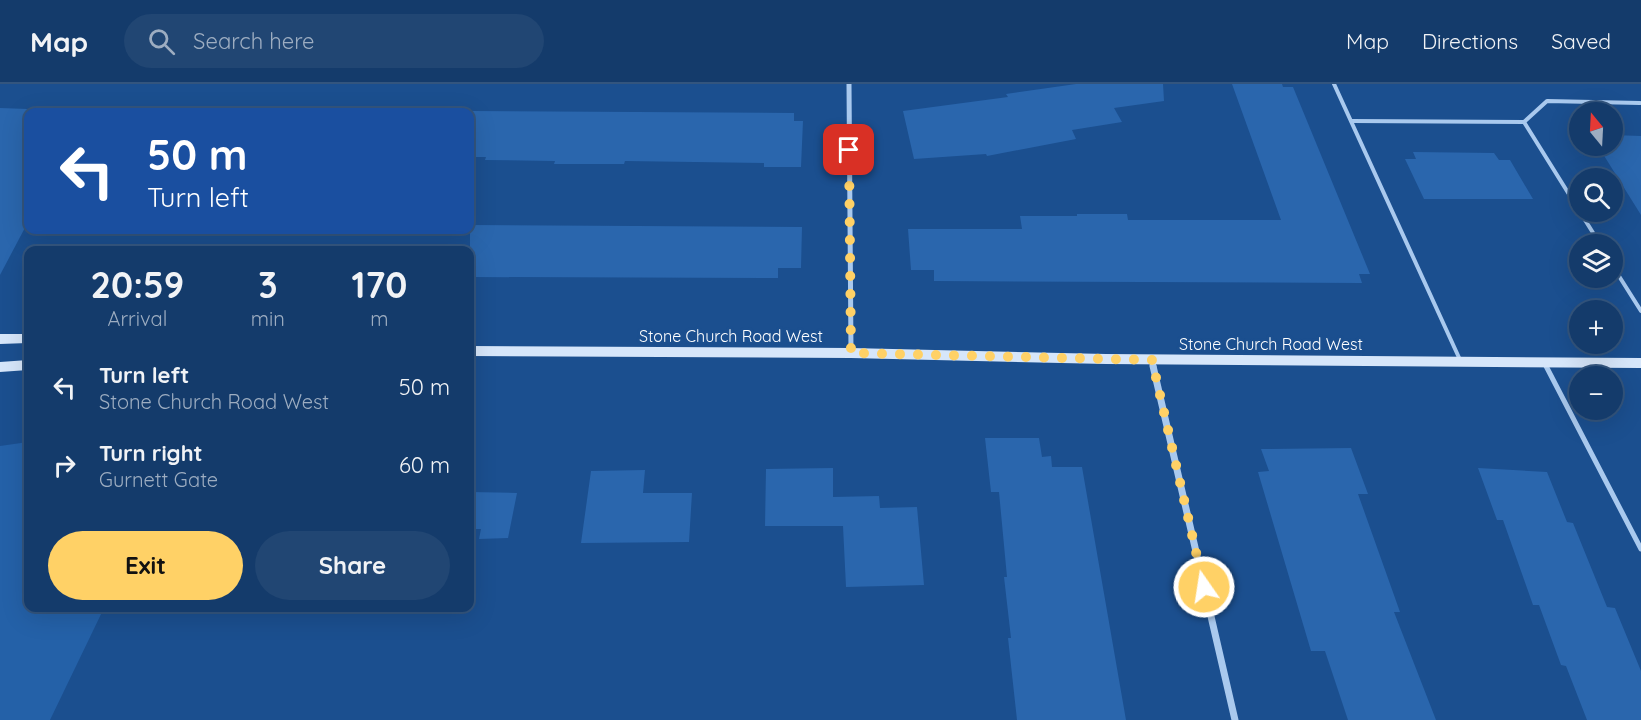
<!DOCTYPE html>
<meta charset="utf-8">
<style>
body{margin:0;font-family:Quicksand,sans-serif;background:#214673;color:#f1f3f6;height:100vh;display:flex;flex-direction:column;font-size:22px;white-space:nowrap}
*{box-sizing:border-box;margin:0}
p{font-size:20px;color:#9dadc1}
.icon{flex:none;width:33px;height:33px;fill:none;stroke:currentColor;stroke-width:2;stroke-linecap:round;stroke-linejoin:round}
.map{position:relative;flex:1;overflow:hidden}
.drawer{position:absolute;left:24px;top:162px;width:450px;height:366px;display:flex;flex-direction:column;background:#143b6b;border-radius:12px;box-shadow:0 6px 24px #0002,0 0 0 2px #33557e}
.drawer>*{flex:none}
.hud{position:absolute;left:24px;top:24px;width:450px;height:126px;border-radius:12px;box-shadow:0 6px 24px #0002,0 0 0 2px #33557e;background:#1a4fa0;color:#fff;overflow:hidden}
.needle{width:39px;rotate:342deg}
.fabs{position:absolute;left:1569px;top:18px;display:grid;gap:12px}
.fabs a{display:grid;place-items:center;width:54px;height:54px;border-radius:50%;background:#143b6b;box-shadow:0 6px 24px #0002,0 0 0 2px #33557e;font-size:30px}
.pin{position:absolute;display:grid;place-items:center;width:51px;height:51px;color:#fff;margin:-26px;border-radius:12px;box-shadow:0 3px 9px #0006}
.me{position:absolute;width:66px;margin:-33px;rotate:347deg;stroke-linejoin:round;filter:drop-shadow(0 0 4px #0008)}
.turn{display:flex;align-items:center;gap:21px;height:126px;padding:0 24px;font-size:27px}
.turn .icon{width:78px;height:78px;stroke-width:2.5}
.turn b{display:block;font-size:42px;line-height:51px}
.eta{display:flex;justify-content:space-evenly;align-items:center;height:102px;text-align:center}
.eta b{font-size:36px;font-weight:700;line-height:42px}
.action{display:flex;gap:12px;margin-top:auto;padding:12px 24px}
.action a{flex:1;height:69px;border-radius:36px;background:#ffd166;color:#111;font-size:24px;font-weight:700;line-height:69px;text-align:center}
.action a+a{background:#214673;color:#f1f3f6}
ul{padding:0;list-style:none}
li{display:flex;align-items:center;gap:18px;height:78px;padding:0 24px}
li div{flex:1}
li b{display:block;font-size:22px}
li em{font-style:normal}
header{display:flex;align-items:center;gap:36px;box-sizing:border-box;height:84px;padding:0 30px;background:#143b6b;border-bottom:2px solid #33557e}
header strong{font-size:28px}
nav{display:flex;gap:33px;margin-inline-start:auto;font-size:21px}
.search{width:420px;height:54px;background:#214673;display:flex;align-items:center;gap:15px;box-sizing:border-box;padding:0 21px;border-radius:33px;color:#9dadc1;font-size:22px}
.map>svg:first-child{display:block}
</style>
<header>
<strong>Map</strong>
<div class="search"><svg class="icon" aria-label="search" viewBox="0 0 24 24"><circle cx="10" cy="10" r="6"/><path d="M15 15l6 6"/></svg>Search here</div>
<nav><a>Map</a><a>Directions</a><a>Saved</a></nav>
</header>
<div class="map">
<svg width="1641" height="636" viewBox="0 0 1641 636">
<rect width="100%" height="100%" fill="#1b4f8f"/>
<!-- green -->
<polygon fill="#2461a8" points="28,358 28,524 104,524 50,636 0,636 0,362"/>
<!-- building -->
<g fill="#2a66ad">
<polygon points="1076,0 1163,0 1164,17 1114,24 1122,38 1072,46 1076,55 987,72 986,70 914,75 903,27 1008,13 1006,10"/>
<polygon points="1232,0 1282,0 1283,3 1293,3 1370,190 1359,190 1362,199 934,197 934,186 911,186 908,145 1022,145 1020,132 1077,132 1077,130 1127,130 1128,136 1281,136"/>
<polygon points="0,24 28,25 28,138 0,191"/>
<polygon points="470,27 794,29 794,37 803,37 801,83 764,83 764,79 625,77 624,80 554,80 555,77 485,76 486,73 470,73"/>
<polygon points="1612,51 1641,52 1641,131 1598,62 1612,62"/>
<polygon points="1413,68 1494,69 1499,76 1510,76 1533,115 1424,115 1405,75 1416,75"/>
<polygon points="470,141 802,143 801,184 778,184 778,194 470,193"/>
<polygon points="985,354 1039,354 1042,373 1051,372 1052,383 1082,383 1126,636 1017,636 1008,554 1011,554 1004,493 1007,493 999,408 991,408"/>
<polygon points="1351,364 1368,410 1358,410 1400,528 1394,528 1436,636 1348,636 1325,567 1311,567 1258,388 1269,387 1261,365"/>
<polygon points="833,384 833,413 879,412 880,424 917,423 924,501 846,503 843,442 765,442 766,385"/>
<polygon points="1478,384 1547,388 1567,438 1573,439 1607,523 1615,524 1641,587 1641,636 1587,636 1566,582 1561,581 1539,521 1533,521 1503,436 1497,436"/>
<polygon points="645,386 643,409 692,409 689,458 581,459 591,387"/>
<polygon points="470,408 517,409 508,454 479,455 481,445 470,445"/>
</g>
<g fill="none" stroke-linecap="round" stroke-linejoin="round">
<!-- lane-far1 -->
<g stroke="#a9c9ee" stroke-width="4">
<polyline points="1334,0 1461,278"/>
<polyline points="1352,37 1524,38 1547,17 1640,19"/>
<polyline points="1524,38 1600,160"/>
<polyline points="1612,181 1641,227"/>
<polyline points="1544,278 1547,283"/>
</g>
<!-- lane -->
<polyline stroke="#a9c9ee" stroke-width="5" points="1546,282 1641,465"/>
<!-- street-far1 -->
<g stroke="#a9c9ee" stroke-width="5">
<polyline points="849,0 851,269"/>
<polyline points="1152,276 1154,283"/>
</g>
<!-- street -->
<polyline stroke="#a9c9ee" stroke-width="7" points="1153,282 1235,636"/>
<!-- secondary -->
<g fill="#d6e6fa" fill-rule="evenodd">
<polygon points="0,250 28,250 28,259 0,260"/>
<polygon points="470,262 851,264 1106,270 1641,274 1641,284 1106,280 851,274 470,272"/>
<polygon points="28,276 28,286 0,288 0,278"/>
</g>
</g>
<g fill="none" stroke-linecap="round" stroke-linejoin="round">
<!-- route -->
<polyline stroke="#ffd166" stroke-width="10" stroke-dasharray="0 18" points="849,66 851,269 1152,276 1204,503"/>
</g>
<g text-anchor="middle" stroke-width="6" stroke-linejoin="round" paint-order="stroke">
<!-- street labels -->
<g font-size="16" fill="#fff" stroke="#1b4f8f">
<text x="731" y="258">Stone Church Road West</text>
<text x="1271" y="266">Stone Church Road West</text>
</g>
</g>
</svg>
<div class="fabs">
<a><svg class="needle" viewBox="-14 -14 28 28"><path d="M0-13l5 13h-10z" fill="#e53935"/><path d="M0 13l5-13h-10z" fill="#9dadc1"/></svg></a>
<a><svg class="icon" aria-label="search" viewBox="0 0 24 24"><circle cx="10" cy="10" r="6"/><path d="M15 15l6 6"/></svg></a>
<a><svg class="icon" aria-label="layers" viewBox="0 0 24 24"><path d="M12 4l9 5-9 5-9-5zM3 14l9 5 9-5"/></svg></a>
<a>+</a>
<a>−</a>
</div>
<div class="pin" style="left:849px;top:66px;background:#d93025"><svg class="icon" aria-label="arrive" viewBox="0 0 24 24"><path d="M6 21V4h12l-3 4 3 4H6"/></svg></div>
<svg class="me" style="left:1204px;top:503px" viewBox="-20 -20 40 40"><circle r="17" fill="#ffd166" stroke="#fff" stroke-width="3"/><path d="M0-11L8 9 0 5-8 9z" fill="#fff"/></svg>
<div class="hud">
<div class="turn"><svg class="icon" aria-label="left" viewBox="0 0 24 24"><path d="M17 20v-9H6M10 6l-5 5 5 5"/></svg><div><b>50 m</b>Turn left</div></div>
</div>
<section class="drawer">
<div class="eta">
<div><b>20:59</b><p>Arrival</p></div>
<div><b>3</b><p>min</p></div>
<div><b>170</b><p>m</p></div>
</div>
<ul>
<li><svg class="icon" aria-label="left" viewBox="0 0 24 24"><path d="M17 20v-9H6M10 6l-5 5 5 5"/></svg><div><b>Turn left</b><p>Stone Church Road West</p></div><em>50 m</em></li>
<li><svg class="icon" aria-label="right" viewBox="0 0 24 24"><path d="M7 20v-9h11M14 6l5 5-5 5"/></svg><div><b>Turn right</b><p>Gurnett Gate</p></div><em>60 m</em></li>
</ul>
<div class="action"><a>Exit</a><a>Share</a></div>
</section>
</div>
